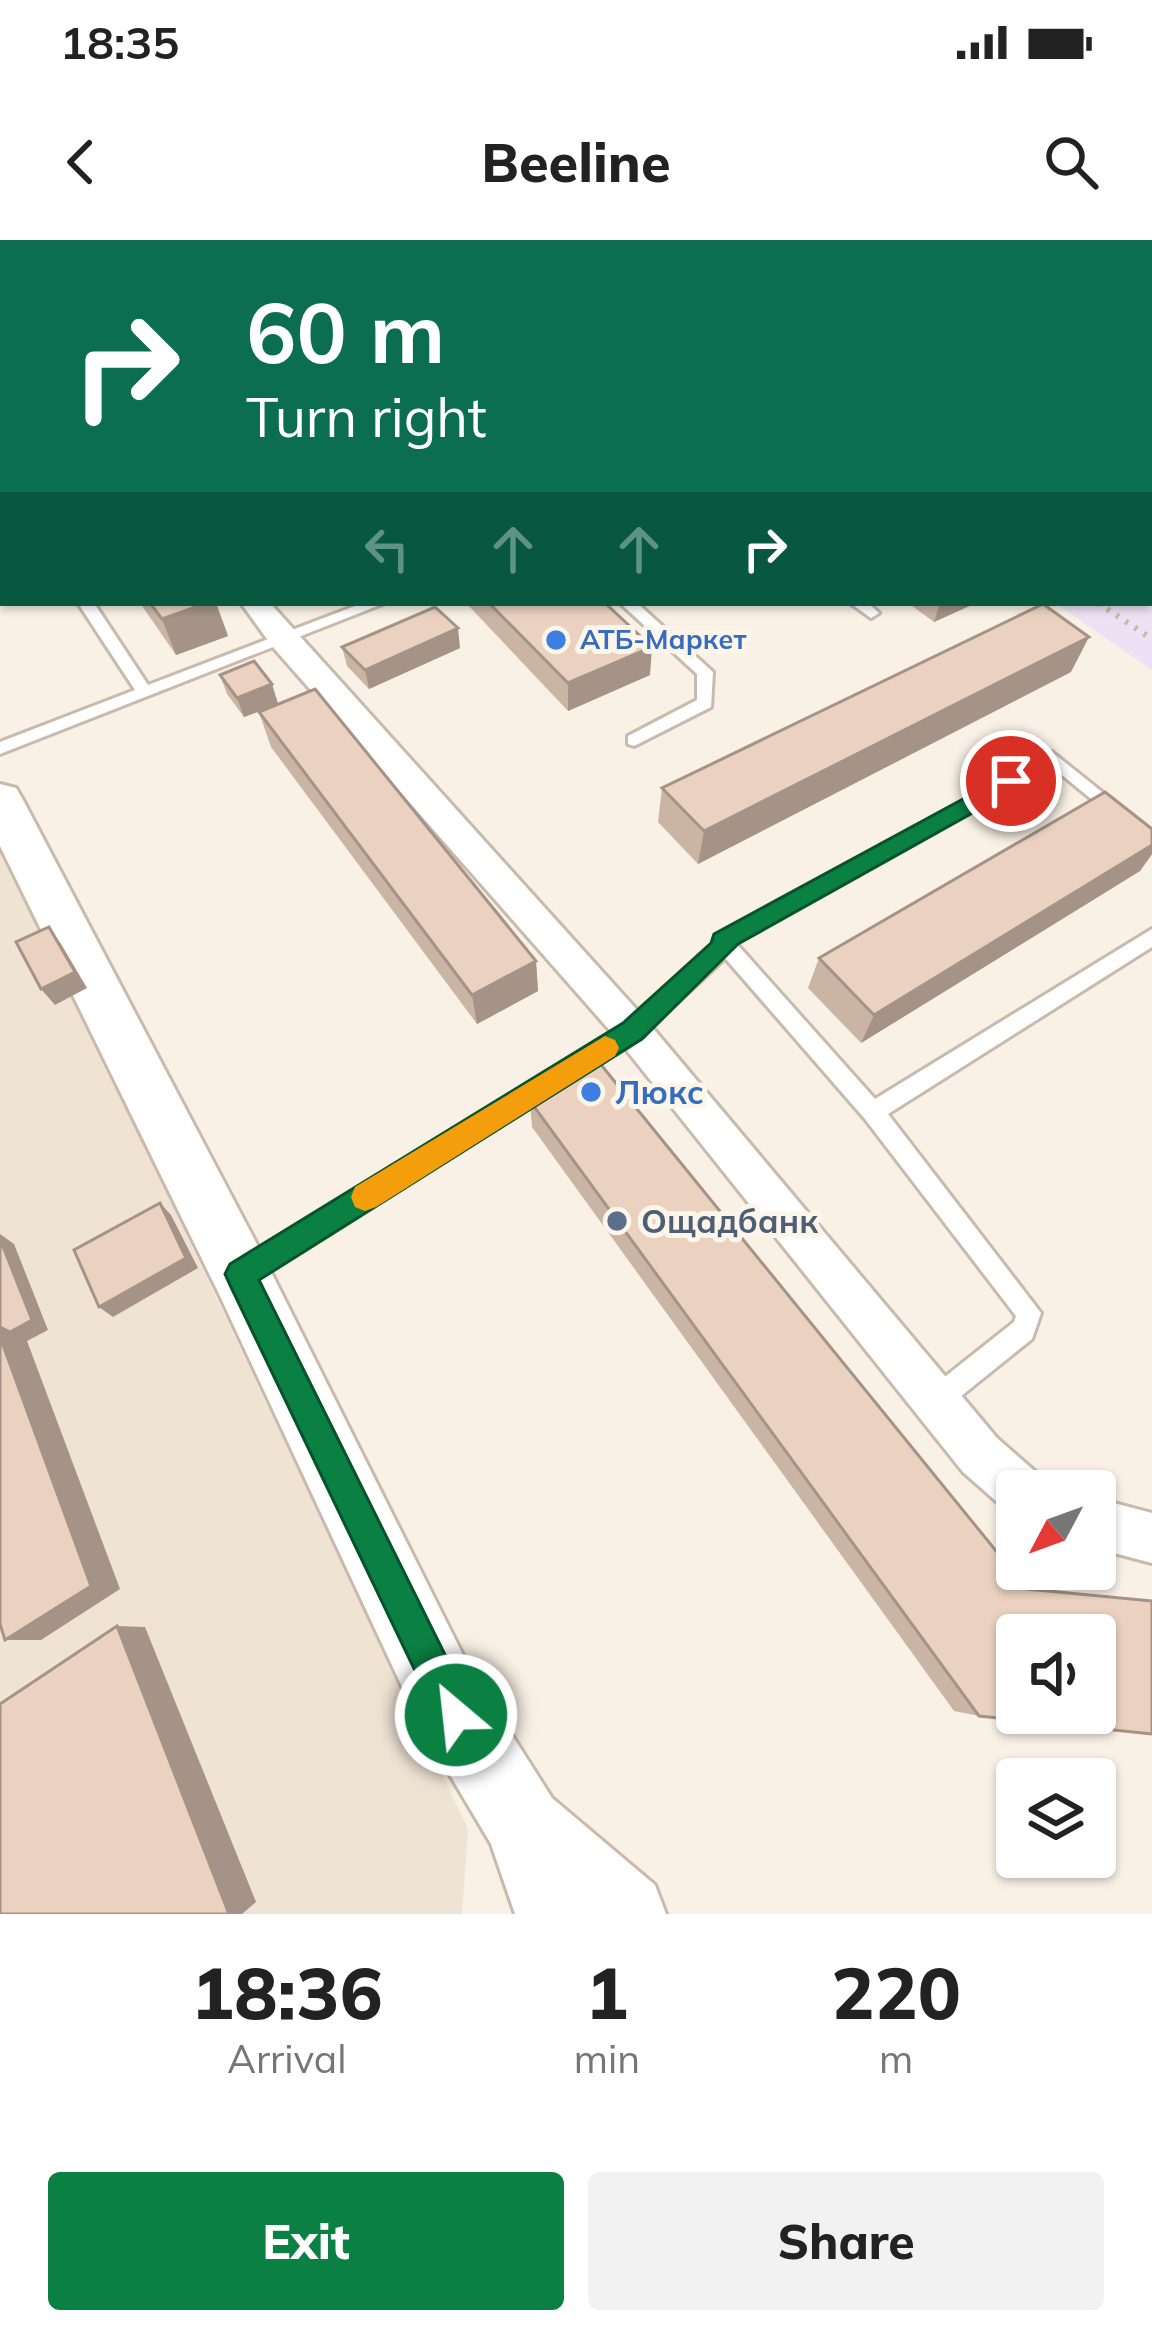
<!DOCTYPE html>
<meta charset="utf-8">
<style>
body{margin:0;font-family:Mulish,sans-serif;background:#f2f2f2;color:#222;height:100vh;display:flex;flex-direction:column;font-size:45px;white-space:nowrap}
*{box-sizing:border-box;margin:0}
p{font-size:39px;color:#767676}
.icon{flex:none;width:66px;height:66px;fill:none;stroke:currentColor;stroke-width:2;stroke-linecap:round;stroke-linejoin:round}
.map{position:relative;height:1674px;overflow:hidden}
.sheet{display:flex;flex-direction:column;background:#fff;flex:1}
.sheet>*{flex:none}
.banner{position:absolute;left:0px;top:0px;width:1152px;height:366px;box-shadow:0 3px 9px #0004;background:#0b6e4f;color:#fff;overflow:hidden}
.needle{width:78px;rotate:229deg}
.controls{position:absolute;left:996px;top:1230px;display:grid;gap:24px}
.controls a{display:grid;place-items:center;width:120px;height:120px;border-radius:12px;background:#fff;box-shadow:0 3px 9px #0004;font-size:60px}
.pin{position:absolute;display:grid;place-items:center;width:102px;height:102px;color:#fff;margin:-51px;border:6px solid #fff;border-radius:50%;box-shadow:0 3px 12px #0007}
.me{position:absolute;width:132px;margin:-66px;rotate:332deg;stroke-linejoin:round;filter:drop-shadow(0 0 9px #0008)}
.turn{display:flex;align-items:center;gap:42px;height:252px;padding:0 48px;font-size:54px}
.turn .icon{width:156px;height:156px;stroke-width:2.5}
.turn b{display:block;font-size:84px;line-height:102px}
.lanes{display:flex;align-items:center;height:114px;padding:0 48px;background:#0003;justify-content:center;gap:60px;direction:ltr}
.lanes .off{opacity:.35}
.eta{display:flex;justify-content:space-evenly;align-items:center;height:204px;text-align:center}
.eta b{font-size:72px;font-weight:800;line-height:84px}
.action{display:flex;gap:24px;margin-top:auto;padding:24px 48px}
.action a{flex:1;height:138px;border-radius:12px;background:#0b8043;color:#fff;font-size:48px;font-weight:800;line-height:138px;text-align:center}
.action a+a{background:#f2f2f2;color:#222}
.status{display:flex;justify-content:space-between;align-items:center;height:84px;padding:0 60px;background:#fff;direction:ltr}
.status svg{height:33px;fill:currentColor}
header{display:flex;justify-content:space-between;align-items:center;height:156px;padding:0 48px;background:#fff;font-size:54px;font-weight:800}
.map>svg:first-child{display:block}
</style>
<div class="status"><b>18:35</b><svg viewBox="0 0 49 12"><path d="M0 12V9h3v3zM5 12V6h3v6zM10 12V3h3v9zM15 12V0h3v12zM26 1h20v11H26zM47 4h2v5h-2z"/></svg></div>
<header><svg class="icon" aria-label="back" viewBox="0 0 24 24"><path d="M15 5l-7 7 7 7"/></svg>Beeline<svg class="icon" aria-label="search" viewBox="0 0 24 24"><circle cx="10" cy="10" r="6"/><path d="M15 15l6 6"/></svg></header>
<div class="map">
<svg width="1152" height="1674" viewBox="0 0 1152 1674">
<rect width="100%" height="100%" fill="#f9f1e5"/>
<!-- residential -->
<polygon fill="#efe3d4" points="0,601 468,1589 462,1674 0,1674"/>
<!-- education -->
<polygon fill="#eee1f5" points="1152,121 1152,430 1055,363 1149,363"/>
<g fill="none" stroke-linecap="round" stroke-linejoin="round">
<!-- lane casing -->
<g stroke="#c8baac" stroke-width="6">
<g id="lane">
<rect x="0" y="22" width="3" height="10"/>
<polygon points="1152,112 1152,120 1149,121 1149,113"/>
<polygon points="0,229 3,230 3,242 0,241"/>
<polygon points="78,363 94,363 148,445 363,363 385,363 0,514 0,502 135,450"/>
<polygon points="620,363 637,363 713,432 711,467 634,506 628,504 628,496 697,460 697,434"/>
<polygon points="850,363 868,363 879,373 871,378"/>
<polygon points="1052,512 1152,592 1152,609 1051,526 736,703 875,859 1152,689 1152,707 888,874 1041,1073 1032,1099 945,1169 936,1173 927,1169 923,1160 927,1151 1014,1082 1016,1076 865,879 725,718 640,797 249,1042 241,1045 233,1042 229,1034 233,1026 626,785 715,704 716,696"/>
</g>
</g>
<!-- street casing -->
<g stroke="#c8baac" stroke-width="6">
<g id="street">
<polygon points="241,363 270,363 646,780 997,1198 1038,1234 1045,1251 1017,1251 1017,1274 1004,1268 963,1232 620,802 272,406"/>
<polygon points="1095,1258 1152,1273 1152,1323 1095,1308"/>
</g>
</g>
<!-- secondary casing -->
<g stroke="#cbbaab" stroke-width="6">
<polygon id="secondary" points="0,544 16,548 23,560 262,1014 470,1429 552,1558 655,1645 666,1674 515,1674 491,1604 418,1481 220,1056 0,606"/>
</g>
<!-- path-far1 -->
<g stroke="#cfb5a3" stroke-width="4.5" stroke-dasharray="1.5 4.5" stroke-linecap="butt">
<polyline points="554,0 559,3"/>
<polyline points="398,3 409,0"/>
</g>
<!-- path -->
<polyline stroke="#cfb5a3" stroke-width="6" stroke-dasharray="3 8" stroke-linecap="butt" points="1098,363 1152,399"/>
<!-- lane -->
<use href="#lane" fill="#fff" fill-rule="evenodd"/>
<!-- street -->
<use href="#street" fill="#fff" fill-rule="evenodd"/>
<!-- secondary -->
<use href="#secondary" fill="#fff" fill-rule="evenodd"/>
</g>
<!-- wall -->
<g fill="#cab5a5">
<polygon points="1149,36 1152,38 1152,96 1149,95"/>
<polygon points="1152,199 1152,271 1149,269 1149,200"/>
<polygon points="140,363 216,363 228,396 176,415"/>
<polygon points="466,363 605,363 650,435 568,471"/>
<polygon points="908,363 976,363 934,382"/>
<polygon points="342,407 460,408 369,449 347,426"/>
<polygon points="1071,432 698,624 658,582 662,548"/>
<polygon points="220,435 272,444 278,464 244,477 227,454"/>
<polygon points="259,472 536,721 538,751 477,784 271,507"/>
<polygon points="1152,589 1152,614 1140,631 861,803 808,748 819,718"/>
<polygon points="530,861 1027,1349 979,1476 954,1471 532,887"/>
</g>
<!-- shaded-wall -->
<g fill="#a49386">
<polygon points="177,0 287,0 275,3 165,3"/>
<polygon points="1127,0 1145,0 1144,3 1118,3"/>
<polygon points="207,363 216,363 228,396 176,415 162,379"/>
<polygon points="940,363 976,363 934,382"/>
<polygon points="458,388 460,408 369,449 365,430"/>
<polygon points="1089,397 1071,432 698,624 704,591"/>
<polygon points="652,407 650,435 568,471 568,443"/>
<polygon points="272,444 278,464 244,477 237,458"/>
<polygon points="1152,605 1152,614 1140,631 861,803 874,775"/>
<polygon points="49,687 61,704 87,748 55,765 41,749"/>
<polygon points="536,721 538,751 477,784 472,755"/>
<polygon points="160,963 171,975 198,1028 113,1077 99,1067"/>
<polygon points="0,994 14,1004 48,1090 27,1101 120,1349 41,1400 5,1400 0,1116"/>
<polygon points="117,1386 145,1387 256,1662 242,1674 229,1674"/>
</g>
<!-- building -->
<g fill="#ebd2c0" stroke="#a49386" stroke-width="3" fill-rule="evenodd">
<polygon points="100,0 177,0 165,3 88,3"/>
<polygon points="453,0 508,0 513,3 442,3"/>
<polygon points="763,0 830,0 835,3 753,3"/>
<polygon points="1045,0 1127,0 1118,3 1036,3"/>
<polygon points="1149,36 1152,38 1152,63 1149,61"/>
<polygon points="3,88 3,154 0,150 0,89"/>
<polygon points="1152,199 1152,234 1149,232 1149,200"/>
<polygon points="150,363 207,363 162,379"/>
<polygon points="489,363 605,363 652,407 568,443"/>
<polygon points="1043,364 1089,397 704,591 662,548"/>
<polygon points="435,367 458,388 365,430 342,407"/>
<polygon points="254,421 272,444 237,458 220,435"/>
<polygon points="315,449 536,721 472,755 259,472"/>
<polygon points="1105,552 1152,589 1152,605 874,775 819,718"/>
<polygon points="49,687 75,732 41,749 16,702"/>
<path d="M598,821L1027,1349L1152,1361V1494L979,1476L530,861ZM1017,1395H1095V1473H1017Z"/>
<polygon points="160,963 186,1018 99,1067 74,1010"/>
<polygon points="0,999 32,1080 10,1092 0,1087"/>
<polygon points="0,1097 91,1346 5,1400 0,1384"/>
<polygon points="117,1386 229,1674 0,1674 0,1464"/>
</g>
<!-- route -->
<polygon fill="#0b8043" stroke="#07532c" stroke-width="3" points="1011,533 1019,535 1019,547 738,704 642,799 259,1040 475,1475 469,1489 456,1494 443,1489 230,1045 225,1034 230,1024 623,783 711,703 714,694"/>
<!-- slow -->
<polygon fill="#f59e0b" points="605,796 615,800 619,808 615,816 376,967 365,971 355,967 351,957 355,947"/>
<!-- markers -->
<g fill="#3f7fe0" stroke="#fcf6ea" stroke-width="4.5">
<circle cx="556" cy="400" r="12"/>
<circle cx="591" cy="852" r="12"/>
</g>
<circle fill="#5c6f8a" stroke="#fcf6ea" stroke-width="4.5" cx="617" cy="981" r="12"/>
<g text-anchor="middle" stroke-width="10" stroke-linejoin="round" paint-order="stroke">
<!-- far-shop labels -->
<g font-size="27" font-weight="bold" fill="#366cbe" stroke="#fcf6ea" text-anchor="start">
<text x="580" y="409">АТБ-Маркет</text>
</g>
<!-- shop labels -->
<g font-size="33" font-weight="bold" fill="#366cbe" stroke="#fcf6ea" text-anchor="start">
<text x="615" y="864">Люкс</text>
</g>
<!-- service labels -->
<g font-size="33" font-weight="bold" fill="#4e5e75" stroke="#fcf6ea" text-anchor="start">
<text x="641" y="993">Ощадбанк</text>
</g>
</g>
</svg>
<div class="controls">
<a><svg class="needle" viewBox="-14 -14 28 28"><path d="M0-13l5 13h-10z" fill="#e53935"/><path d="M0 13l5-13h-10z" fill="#767676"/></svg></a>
<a><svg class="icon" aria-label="sound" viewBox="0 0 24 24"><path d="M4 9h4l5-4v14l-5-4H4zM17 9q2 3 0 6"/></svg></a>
<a><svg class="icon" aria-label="layers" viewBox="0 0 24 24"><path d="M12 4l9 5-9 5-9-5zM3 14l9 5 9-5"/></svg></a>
</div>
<div class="pin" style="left:1011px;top:541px;background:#d93025"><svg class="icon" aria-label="arrive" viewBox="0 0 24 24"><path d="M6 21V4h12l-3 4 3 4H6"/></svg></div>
<svg class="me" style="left:456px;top:1475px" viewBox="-20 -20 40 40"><circle r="17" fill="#0b8043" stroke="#fff" stroke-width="3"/><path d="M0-11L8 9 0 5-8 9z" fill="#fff"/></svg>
<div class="banner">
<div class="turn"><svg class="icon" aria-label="right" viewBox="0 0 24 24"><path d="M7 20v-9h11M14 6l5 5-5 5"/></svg><div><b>60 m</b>Turn right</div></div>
<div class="lanes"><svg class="icon off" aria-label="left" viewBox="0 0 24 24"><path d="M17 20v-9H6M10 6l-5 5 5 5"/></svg><svg class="icon off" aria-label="ahead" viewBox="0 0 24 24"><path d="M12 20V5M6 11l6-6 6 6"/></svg><svg class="icon off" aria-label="ahead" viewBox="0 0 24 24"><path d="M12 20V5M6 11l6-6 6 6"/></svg><svg class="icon" aria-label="right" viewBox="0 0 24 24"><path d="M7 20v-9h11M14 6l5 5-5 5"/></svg></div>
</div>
</div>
<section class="sheet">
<div class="eta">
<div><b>18:36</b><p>Arrival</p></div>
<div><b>1</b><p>min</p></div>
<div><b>220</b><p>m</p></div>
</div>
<div class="action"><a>Exit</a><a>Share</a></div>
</section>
